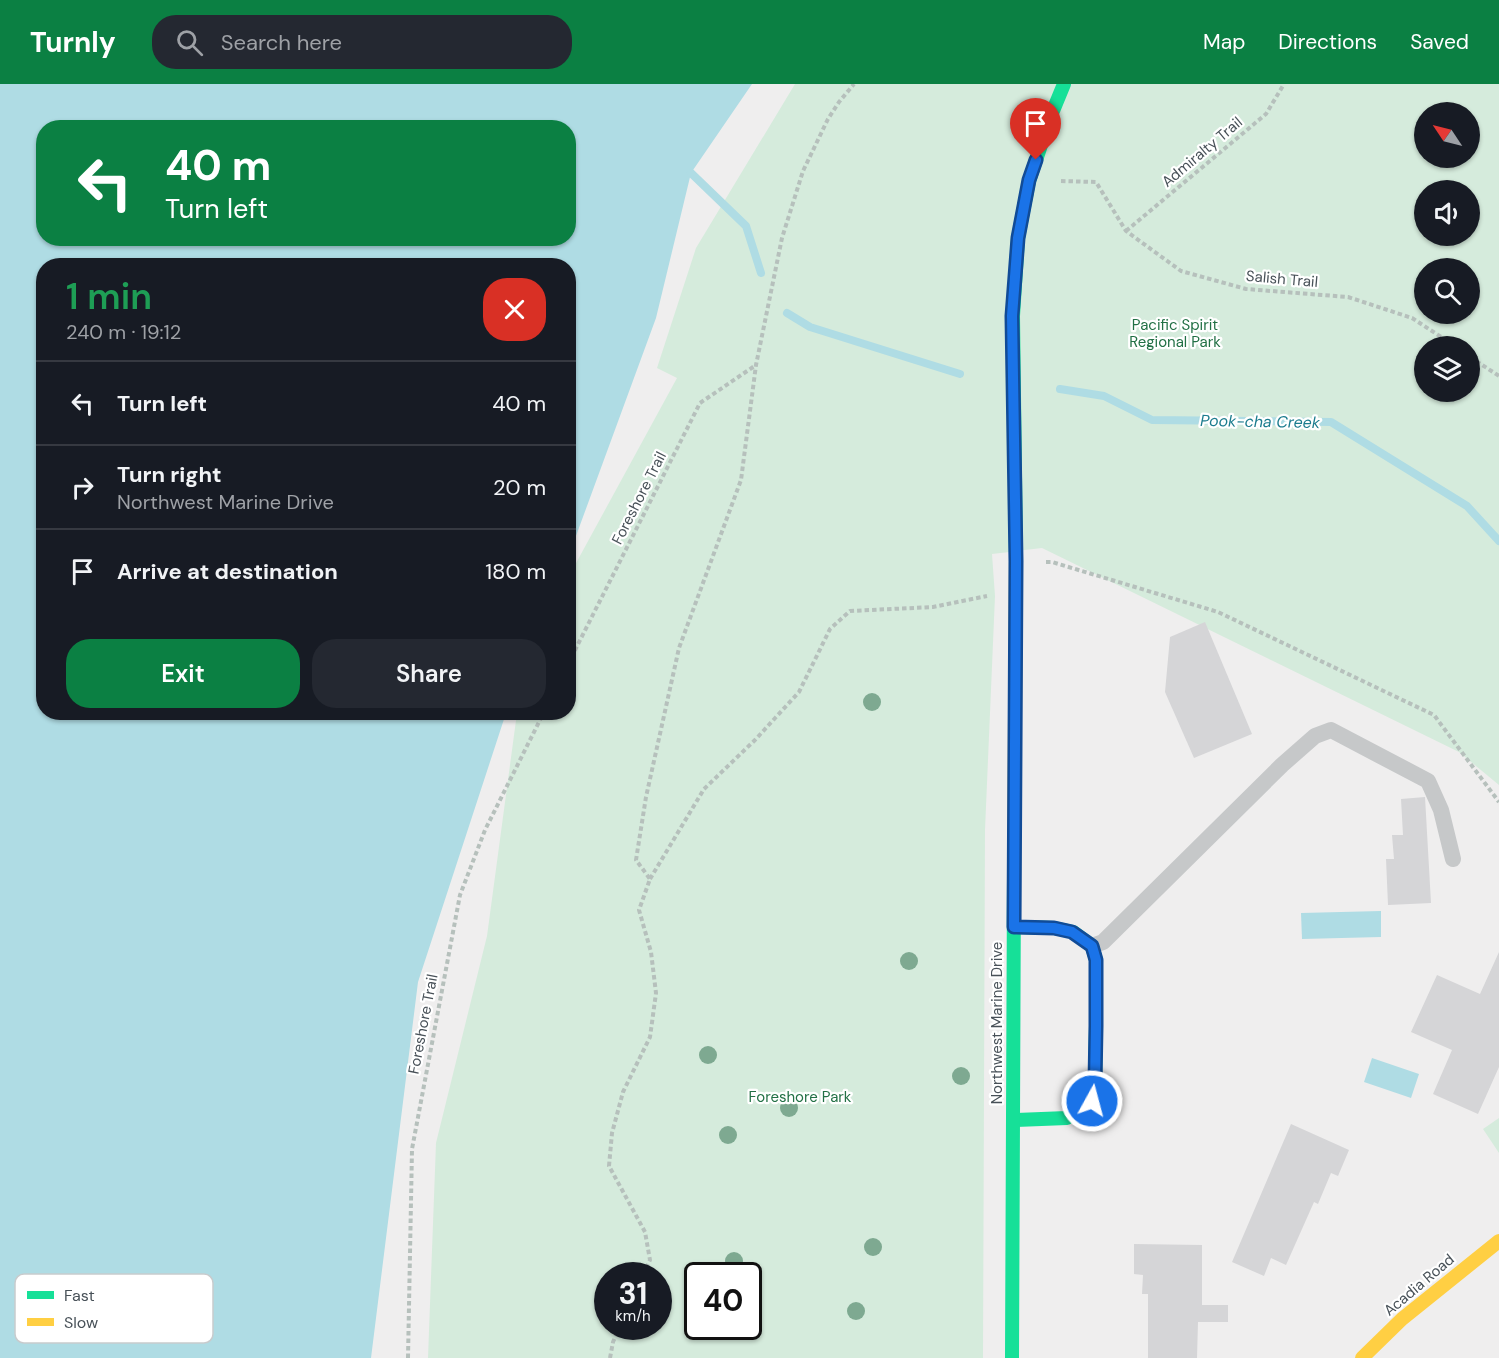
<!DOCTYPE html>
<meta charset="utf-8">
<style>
body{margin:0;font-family:"DM Sans",sans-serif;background:#242831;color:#f1f3f6;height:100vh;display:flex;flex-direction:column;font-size:22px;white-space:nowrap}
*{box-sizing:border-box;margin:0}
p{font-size:20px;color:#9ea1a6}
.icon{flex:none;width:33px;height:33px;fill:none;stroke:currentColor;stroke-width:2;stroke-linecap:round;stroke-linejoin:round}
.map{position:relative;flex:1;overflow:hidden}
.panel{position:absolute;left:36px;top:174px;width:540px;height:462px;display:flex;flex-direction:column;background:#171b24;border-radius:24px;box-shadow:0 2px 4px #0004}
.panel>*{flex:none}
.guide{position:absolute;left:36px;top:36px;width:540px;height:126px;border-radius:24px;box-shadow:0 2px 4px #0004;background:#0b8043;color:#fff;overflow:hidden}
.needle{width:39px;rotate:305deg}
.controls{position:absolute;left:1414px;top:18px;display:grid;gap:12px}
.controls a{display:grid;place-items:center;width:66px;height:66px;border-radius:50%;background:#171b24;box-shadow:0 2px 4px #0004;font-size:30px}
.speed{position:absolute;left:594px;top:1178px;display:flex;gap:12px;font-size:30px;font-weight:700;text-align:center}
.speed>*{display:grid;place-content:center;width:78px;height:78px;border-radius:50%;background:#171b24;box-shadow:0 2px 4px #0004;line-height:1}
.speed small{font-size:15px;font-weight:400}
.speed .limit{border:3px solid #111;border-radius:9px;background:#fff;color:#111}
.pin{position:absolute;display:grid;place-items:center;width:51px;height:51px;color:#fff;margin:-62px -26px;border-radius:50% 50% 50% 0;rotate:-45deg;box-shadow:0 0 6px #0007}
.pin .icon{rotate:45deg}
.me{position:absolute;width:66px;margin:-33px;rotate:7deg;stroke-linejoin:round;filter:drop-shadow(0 0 4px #0008)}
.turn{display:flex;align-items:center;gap:21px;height:126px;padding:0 30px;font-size:27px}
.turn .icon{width:78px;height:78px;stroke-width:2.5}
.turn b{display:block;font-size:42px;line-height:51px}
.round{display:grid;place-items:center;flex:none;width:63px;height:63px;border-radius:24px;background:#242831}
.head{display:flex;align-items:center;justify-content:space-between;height:102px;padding:0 30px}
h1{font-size:36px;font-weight:600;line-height:45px;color:#1e9e55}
.action{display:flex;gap:12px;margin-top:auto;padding:12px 30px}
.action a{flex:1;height:69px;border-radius:24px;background:#0b8043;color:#fff;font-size:24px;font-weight:600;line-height:69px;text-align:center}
.action a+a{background:#242831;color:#f1f3f6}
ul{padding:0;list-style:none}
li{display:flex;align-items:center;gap:18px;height:84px;padding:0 30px;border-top:2px solid #363941}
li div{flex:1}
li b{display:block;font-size:22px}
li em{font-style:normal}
header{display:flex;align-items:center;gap:36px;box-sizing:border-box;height:84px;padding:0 30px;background:#0b8043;color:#fff}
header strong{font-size:28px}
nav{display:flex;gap:33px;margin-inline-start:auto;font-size:21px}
.search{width:420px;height:54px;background:#242831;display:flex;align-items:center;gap:15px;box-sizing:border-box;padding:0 21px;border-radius:24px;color:#9ea1a6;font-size:22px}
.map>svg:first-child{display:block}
</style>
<header>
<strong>Turnly</strong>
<div class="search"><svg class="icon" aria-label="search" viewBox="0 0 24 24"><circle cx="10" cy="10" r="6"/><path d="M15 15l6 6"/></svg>Search here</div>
<nav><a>Map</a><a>Directions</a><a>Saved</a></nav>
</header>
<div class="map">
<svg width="1499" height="1274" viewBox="0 0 1499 1274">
<rect width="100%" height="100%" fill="#efeeee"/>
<!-- green -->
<g fill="#d5ebdc" fill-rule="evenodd">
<path d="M795,0H1499V701L1459,668L1042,464L992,470L995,512L985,746L983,1274H428L436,1059L487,852L517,629L568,628L569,492L677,294L657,284L696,164ZM1425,28H1470V74H1425ZM1425,106H1470V152H1425ZM1425,184H1470V230H1425ZM1425,262H1470V308H1425ZM608,1191H658V1242H608ZM698,1191H748V1242H698Z"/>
<polygon points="1499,1034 1499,1069 1483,1045"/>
</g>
<!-- water -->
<g fill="#afdce4" fill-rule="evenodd">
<path d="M0,0H752L691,89L656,234L569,471L568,182H44V628L506,629L418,898L371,1274H0ZM44,44H568V154H44Z"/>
<polygon points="1381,827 1381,853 1302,855 1301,829"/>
<polygon points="1372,974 1419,990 1411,1014 1364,998"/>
</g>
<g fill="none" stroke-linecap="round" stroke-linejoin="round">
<!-- stream -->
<g stroke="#afdce4" stroke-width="8">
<polyline points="691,89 746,142 761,189"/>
<polyline points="787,229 810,243 960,290"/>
<polyline points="1060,305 1104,312 1152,336 1331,338 1467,422 1499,457"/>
</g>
</g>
<!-- building -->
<g fill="#d5d5d7">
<polygon points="1205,538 1252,650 1194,674 1165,608 1170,553"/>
<polygon points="1425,713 1431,819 1388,821 1386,775 1394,775 1392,751 1403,751 1401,715"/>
<polygon points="1499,868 1499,983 1478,1030 1433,1010 1452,966 1411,948 1437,891 1480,910"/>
<polygon points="1291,1040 1349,1066 1338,1092 1331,1089 1318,1120 1314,1118 1286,1181 1271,1174 1264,1192 1232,1178"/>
<polygon points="1134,1160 1202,1161 1202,1221 1228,1221 1228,1238 1198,1238 1197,1274 1148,1274 1148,1210 1142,1210 1143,1191 1134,1190"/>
</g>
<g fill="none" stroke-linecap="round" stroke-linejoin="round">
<!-- path -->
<g stroke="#b6c0bc" stroke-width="4" stroke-dasharray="4.5 3" stroke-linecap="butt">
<polyline points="1061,97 1096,98 1126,147 1181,187 1246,205 1348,213 1412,234 1455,262"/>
<polyline points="1126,147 1266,30 1284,0"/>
<polyline points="1470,273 1499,292"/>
<polyline points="1046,478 1052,478 1218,528 1434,631 1499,718"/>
<polyline points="568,580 700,319 756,281"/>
<polyline points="650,795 704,705 755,656 799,608 830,545 850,527 933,523 987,512"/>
<polyline points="643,1191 650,1176 645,1148 609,1082 612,1049 623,1008 650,953 656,909 651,868 639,826 650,795 636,776 646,713 679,564 741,396 756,281 782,154 803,87 828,35 839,18 854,0"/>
<polyline points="408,1274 412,1065 460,811 485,746 544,628"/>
<polyline points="610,1274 613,1258 620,1242"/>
</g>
<!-- lane -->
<polyline stroke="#c6c8c9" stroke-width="16" points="1092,862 1103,858 1282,681 1315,652 1331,646 1428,697 1441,726 1453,775"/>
<!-- fast -->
<g stroke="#16e098" stroke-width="14">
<polyline points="1016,470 1013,232 1018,154 1029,97 1050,34 1064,0"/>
<polyline points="1013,1036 1067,1034 1092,1017 1095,999 1096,942 1096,876 1092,862 1073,848 1054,844 1014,843"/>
<polyline points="1012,1274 1014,794"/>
</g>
<!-- slow -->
<g stroke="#ffcf43" stroke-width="14">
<polyline points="1014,794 1016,470"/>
<polyline points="1362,1274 1402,1235 1499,1157"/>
</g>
</g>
<!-- trees -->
<g fill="#7ea991">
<circle cx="872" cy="618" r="9"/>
<circle cx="909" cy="877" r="9"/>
<circle cx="708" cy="971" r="9"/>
<circle cx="961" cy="992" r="9"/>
<circle cx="789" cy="1024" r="9"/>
<circle cx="728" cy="1051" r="9"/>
<circle cx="873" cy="1163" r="9"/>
<circle cx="734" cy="1177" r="9"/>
<circle cx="856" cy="1227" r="9"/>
</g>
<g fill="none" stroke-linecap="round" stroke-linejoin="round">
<!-- route casing -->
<g stroke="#114b97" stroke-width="15">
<polyline id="route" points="1036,76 1029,96 1018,154 1012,232 1016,477 1014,843 1054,844 1072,848 1092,862 1096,876 1096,942 1095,999 1092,1017"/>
</g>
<!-- route -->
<use href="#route" stroke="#1a73e8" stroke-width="10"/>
</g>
<g text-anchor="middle" stroke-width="4.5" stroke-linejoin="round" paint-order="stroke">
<!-- street labels -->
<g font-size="15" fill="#485158" stroke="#fff">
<text transform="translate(1202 68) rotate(-40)" y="5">Admiralty Trail</text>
<text transform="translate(1282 195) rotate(5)" y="5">Salish Trail</text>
<text transform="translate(639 414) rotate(-63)" y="5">Foreshore Trail</text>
<text transform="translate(997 939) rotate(-90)" y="5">Northwest Marine Drive</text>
<text transform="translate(423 940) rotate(-79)" y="5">Foreshore Trail</text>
<text transform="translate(1419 1201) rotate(-40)" y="5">Acadia Road</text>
</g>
<!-- park labels -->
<g font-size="15" fill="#227045" stroke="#fff">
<text x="1175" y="246">Pacific Spirit<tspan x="1175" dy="17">Regional Park</tspan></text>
<text x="800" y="1018">Foreshore Park</text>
</g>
<!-- water labels -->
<g font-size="16" font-style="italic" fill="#1c7c8e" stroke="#fff">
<text transform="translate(1260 337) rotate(1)" y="6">Pook-cha Creek</text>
</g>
</g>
<!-- legend -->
<rect x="15" y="1190" width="198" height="69" rx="9" fill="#fff" stroke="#c8cbcd" stroke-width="1.5"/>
<rect x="27" y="1207" width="27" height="8" fill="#16e098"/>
<rect x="27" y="1234" width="27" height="8" fill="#ffcf43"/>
<g font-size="16" fill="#485158">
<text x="64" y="1217">Fast</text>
<text x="64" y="1244">Slow</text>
</g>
</svg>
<div class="controls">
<a><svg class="needle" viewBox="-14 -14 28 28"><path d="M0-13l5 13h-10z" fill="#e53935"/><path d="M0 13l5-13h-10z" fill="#9ea1a6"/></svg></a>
<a><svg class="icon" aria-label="sound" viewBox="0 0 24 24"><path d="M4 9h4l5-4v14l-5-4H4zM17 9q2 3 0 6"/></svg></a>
<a><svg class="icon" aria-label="search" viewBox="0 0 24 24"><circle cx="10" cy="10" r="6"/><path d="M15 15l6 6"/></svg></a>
<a><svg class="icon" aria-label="layers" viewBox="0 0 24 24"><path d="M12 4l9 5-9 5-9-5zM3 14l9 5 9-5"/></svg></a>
</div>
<div class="speed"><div>31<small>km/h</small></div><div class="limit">40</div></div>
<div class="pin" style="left:1036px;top:76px;background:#d93025"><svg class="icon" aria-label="arrive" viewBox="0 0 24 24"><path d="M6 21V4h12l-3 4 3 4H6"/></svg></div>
<svg class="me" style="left:1092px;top:1017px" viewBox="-20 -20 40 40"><circle r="17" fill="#1a73e8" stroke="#fff" stroke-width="3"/><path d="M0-11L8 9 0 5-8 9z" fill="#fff"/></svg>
<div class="guide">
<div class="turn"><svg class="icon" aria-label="left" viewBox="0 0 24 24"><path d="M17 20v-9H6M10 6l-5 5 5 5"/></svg><div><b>40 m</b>Turn left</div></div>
</div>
<section class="panel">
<div class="head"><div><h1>1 min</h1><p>240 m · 19:12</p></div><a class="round" style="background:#d93025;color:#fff"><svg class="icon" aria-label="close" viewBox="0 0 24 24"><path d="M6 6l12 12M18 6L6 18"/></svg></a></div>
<ul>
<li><svg class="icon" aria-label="left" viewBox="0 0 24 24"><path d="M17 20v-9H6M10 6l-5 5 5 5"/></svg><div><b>Turn left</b></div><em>40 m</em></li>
<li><svg class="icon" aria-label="right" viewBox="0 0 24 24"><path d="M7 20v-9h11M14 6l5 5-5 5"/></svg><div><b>Turn right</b><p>Northwest Marine Drive</p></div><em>20 m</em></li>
<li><svg class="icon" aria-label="arrive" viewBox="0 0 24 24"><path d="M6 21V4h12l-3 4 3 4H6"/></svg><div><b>Arrive at destination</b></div><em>180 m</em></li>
</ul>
<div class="action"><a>Exit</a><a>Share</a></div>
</section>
</div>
